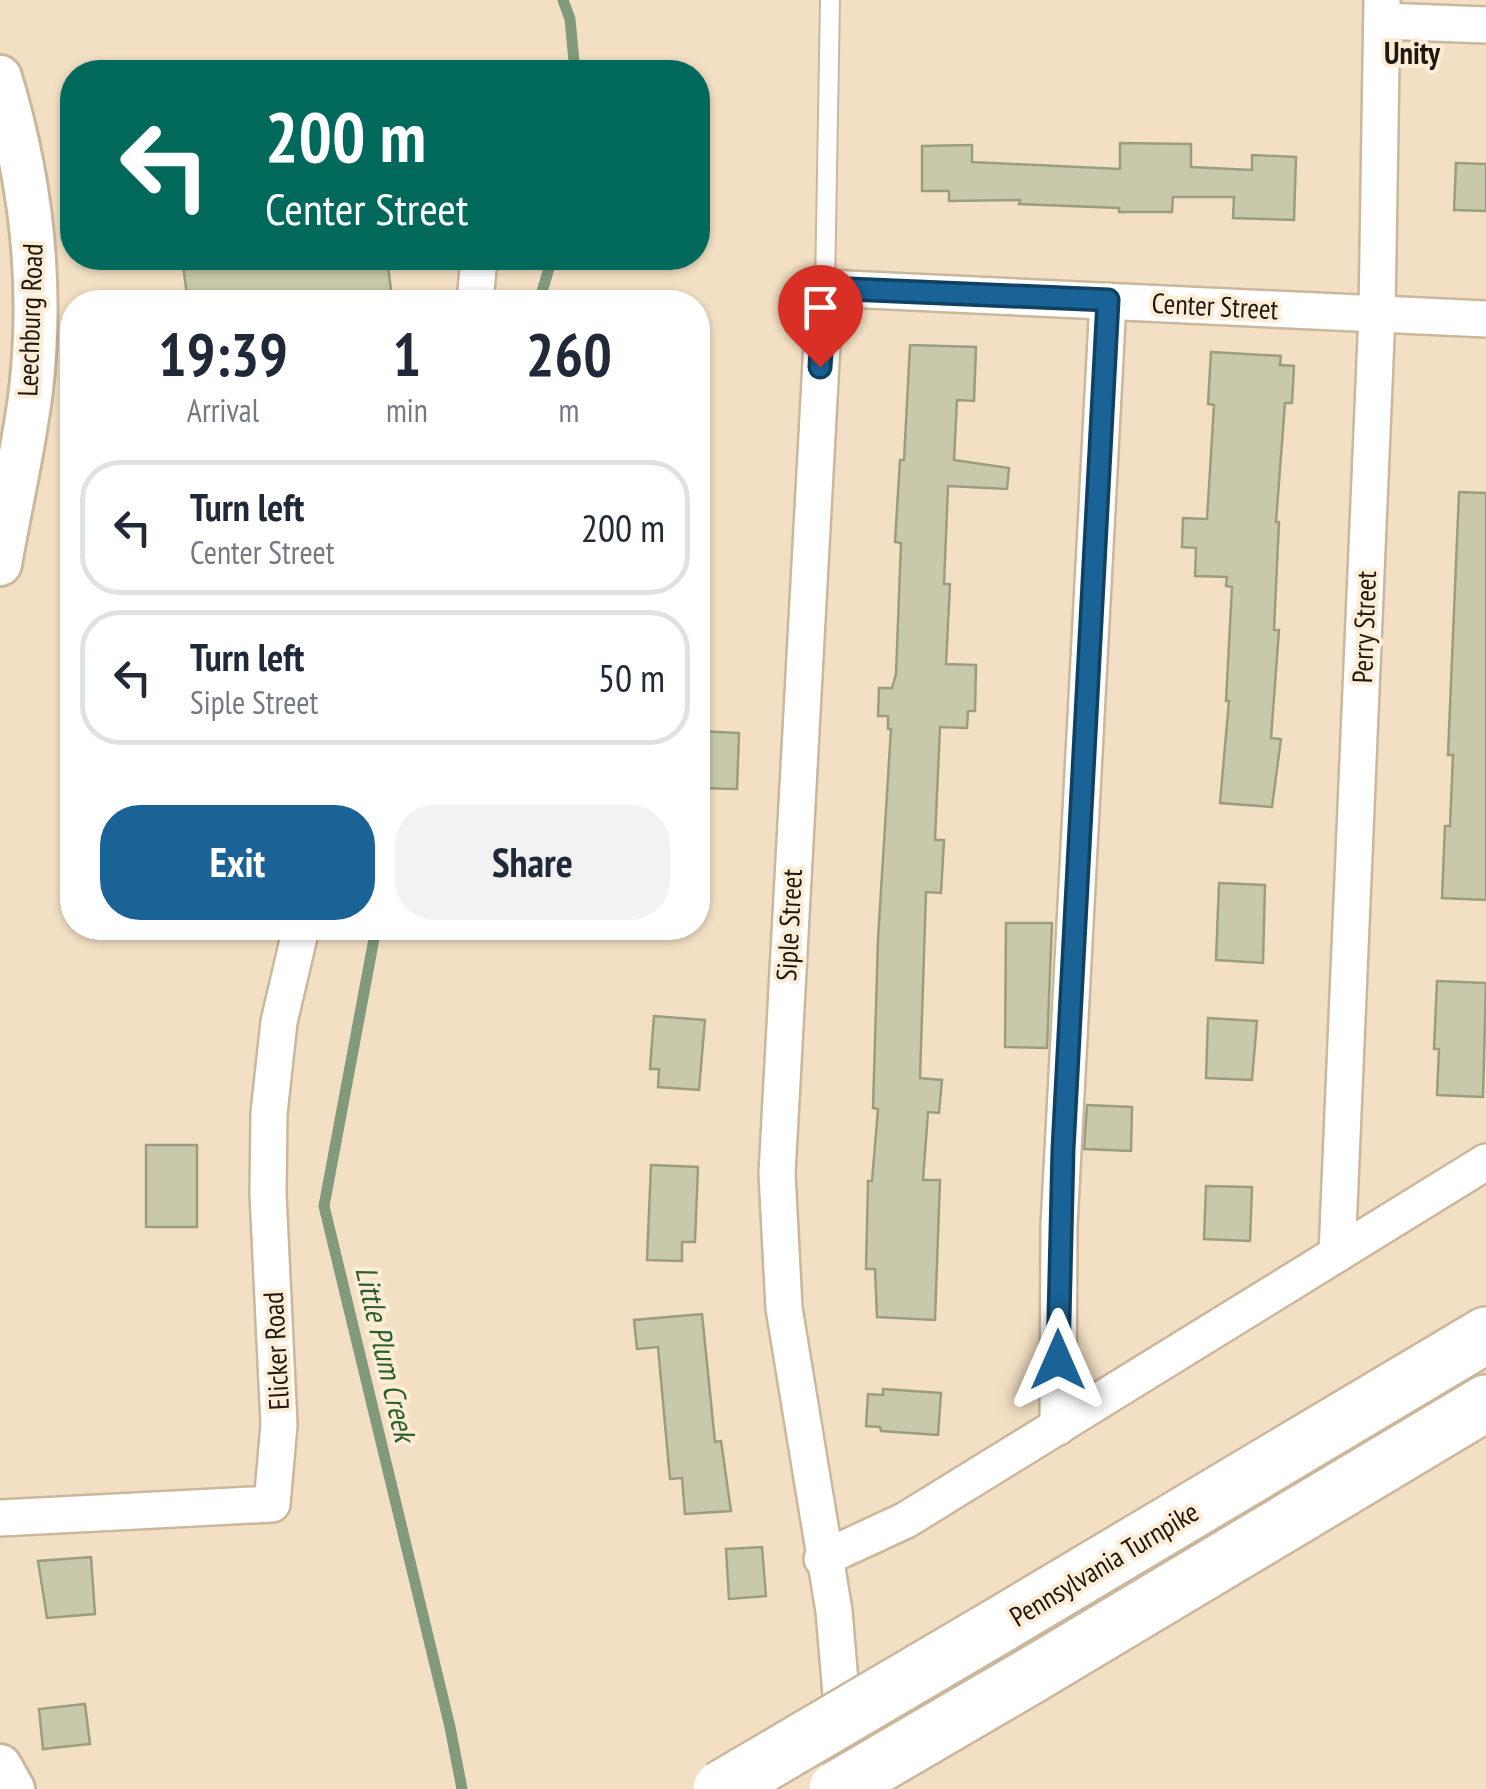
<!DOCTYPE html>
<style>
body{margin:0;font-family:"PT Sans Narrow",sans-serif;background:#f2f2f3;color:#1f2937;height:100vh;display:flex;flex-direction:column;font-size:38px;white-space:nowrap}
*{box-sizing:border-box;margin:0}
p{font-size:32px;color:#747a83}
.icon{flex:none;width:55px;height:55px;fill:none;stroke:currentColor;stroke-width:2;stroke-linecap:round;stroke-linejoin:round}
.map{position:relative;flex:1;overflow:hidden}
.drawer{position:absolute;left:60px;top:290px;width:650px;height:650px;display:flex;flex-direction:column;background:#fff;border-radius:40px;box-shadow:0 2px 8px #0004}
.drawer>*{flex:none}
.guide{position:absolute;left:60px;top:60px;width:650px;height:210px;border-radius:40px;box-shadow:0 2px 8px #0004;background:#00695c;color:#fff;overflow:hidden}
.pin{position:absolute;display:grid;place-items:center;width:85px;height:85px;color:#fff;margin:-102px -42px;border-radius:50% 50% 50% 0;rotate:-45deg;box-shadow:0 0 10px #0007}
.pin .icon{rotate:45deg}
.me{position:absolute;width:110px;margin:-55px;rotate:0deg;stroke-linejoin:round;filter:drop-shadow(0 0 8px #0008)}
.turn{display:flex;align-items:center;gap:35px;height:210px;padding:0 40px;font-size:45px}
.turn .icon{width:130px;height:130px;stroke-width:2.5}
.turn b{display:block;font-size:70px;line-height:85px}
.eta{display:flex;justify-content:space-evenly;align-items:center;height:170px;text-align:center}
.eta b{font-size:60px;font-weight:600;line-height:70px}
.primary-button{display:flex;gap:20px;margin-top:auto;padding:20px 40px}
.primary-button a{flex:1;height:115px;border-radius:40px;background:#196397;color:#fff;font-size:40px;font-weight:600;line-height:115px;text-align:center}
.primary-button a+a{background:#f2f2f3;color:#1f2937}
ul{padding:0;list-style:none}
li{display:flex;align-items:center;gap:30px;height:135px;margin:0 20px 15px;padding:0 20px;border:5px solid #e0e1e3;border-radius:40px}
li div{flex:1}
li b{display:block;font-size:38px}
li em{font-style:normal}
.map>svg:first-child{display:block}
</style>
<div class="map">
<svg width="1486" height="1789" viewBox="0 0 1486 1789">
<rect width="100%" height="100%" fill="#f3e0c4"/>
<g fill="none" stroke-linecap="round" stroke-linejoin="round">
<!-- stream -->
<g stroke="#819a7b" stroke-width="11">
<polyline points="563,0 570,19 575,72"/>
<polyline points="539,302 552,258"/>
<polyline points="376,928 324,1206 450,1727 462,1789"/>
</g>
</g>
<!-- building -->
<g fill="#c7c9aa" stroke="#9b9d7f" stroke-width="2.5">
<polygon points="1120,143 1191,144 1191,167 1252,170 1252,155 1296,157 1294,220 1233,218 1234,197 1173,197 1172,212 1119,212 1119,208 1019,204 1020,200 949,201 949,191 922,191 922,146 972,145 972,162 1120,169"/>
<polygon points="1456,163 1486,164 1486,211 1454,210"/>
<polygon points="182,258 387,258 392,298 357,302 188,302"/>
<polygon points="910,345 976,347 974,401 957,400 954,460 1009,468 1007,489 948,486 944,584 950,584 946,664 976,665 975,711 968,711 967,728 940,727 935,840 944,840 941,893 926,892 920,1078 942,1080 939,1113 928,1112 923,1180 940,1180 935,1320 877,1317 875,1269 866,1269 868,1181 872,1181 878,1109 873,1108 878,939 891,729 888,729 888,716 878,716 879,688 892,688 896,674 901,543 895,542 900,460 904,460"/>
<polygon points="1211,352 1281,356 1280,365 1294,366 1292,403 1285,403 1276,522 1279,522 1274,630 1279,630 1271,738 1281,739 1272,807 1220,803 1229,701 1226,701 1232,587 1226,586 1227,577 1195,576 1196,548 1182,547 1183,518 1207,519 1214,405 1208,404"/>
<polygon points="1459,492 1486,493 1486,900 1442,898 1445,826 1450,826 1453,755 1448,755"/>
<polygon points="698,731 739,733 737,789 698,788"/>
<polygon points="1219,883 1265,885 1263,963 1216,960"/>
<polygon points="1006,923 1052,923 1047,1048 1005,1047"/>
<polygon points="1437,981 1486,983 1483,1097 1437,1095 1439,1049 1434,1049"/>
<polygon points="654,1016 705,1020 699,1090 658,1087 659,1069 650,1069"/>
<polygon points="1208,1018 1257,1021 1252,1080 1206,1078"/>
<polygon points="1087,1105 1132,1107 1131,1151 1084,1149"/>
<rect x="146" y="1145" width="51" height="82"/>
<polygon points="651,1165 698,1167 695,1242 682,1242 682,1261 647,1260"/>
<polygon points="1206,1186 1252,1187 1250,1241 1204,1239"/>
<polygon points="702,1314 715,1442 721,1441 731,1511 685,1514 682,1478 670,1479 658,1347 637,1349 634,1320"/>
<polygon points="883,1389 941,1393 938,1435 881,1431 880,1427 866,1426 868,1394 883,1395"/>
<polygon points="762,1547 766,1596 729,1599 726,1549"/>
<polygon points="91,1557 95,1614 47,1618 38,1561"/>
<polygon points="85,1704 90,1744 43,1749 39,1709"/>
</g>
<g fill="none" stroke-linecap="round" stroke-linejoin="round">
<!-- service casing -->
<g stroke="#cab79c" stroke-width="22">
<polyline id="service" points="825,288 830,0"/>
</g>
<!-- minor casing -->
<g stroke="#cab79c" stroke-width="40">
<g id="minor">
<polyline points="1382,21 1486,25"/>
<polyline points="475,302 479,258"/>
<polyline points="1337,1254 1377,314 1382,0"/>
<polyline points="1058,1427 1059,1226 1108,301"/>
<polyline points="0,1518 272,1504 279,1425 268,1194 269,1113 279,1022 301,928"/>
<polyline points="822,1559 906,1520 1486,1162"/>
<polyline points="849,1789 834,1611 784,1308 777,1174 825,288 1486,319"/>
</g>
</g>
<!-- tertiary casing -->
<g stroke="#cab79c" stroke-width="48">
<g id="tertiary">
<path d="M0,77C31,179 43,284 31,390C24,448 10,506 0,564"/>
<polyline points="0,1766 13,1789"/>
</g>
</g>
<!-- motorway casing -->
<g stroke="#cab79c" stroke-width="60">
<g id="motorway">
<polyline points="998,1626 1486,1335"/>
<polyline points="1032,1675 1486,1403"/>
</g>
</g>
<!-- service -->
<use href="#service" stroke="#fff" stroke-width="18"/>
<!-- minor -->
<use href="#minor" stroke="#fff" stroke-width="35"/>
<!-- tertiary -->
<use href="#tertiary" stroke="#fff" stroke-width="42"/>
<!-- motorway -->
<use href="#motorway" stroke="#fff" stroke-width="55"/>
<!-- motorway-bridge casing -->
<g stroke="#cab79c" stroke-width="60" stroke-linecap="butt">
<g id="motorway-bridge">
<polyline points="721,1789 998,1626"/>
<polyline points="837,1789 1032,1675"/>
</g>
</g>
<!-- motorway-bridge -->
<use href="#motorway-bridge" stroke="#fff" stroke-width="55"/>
</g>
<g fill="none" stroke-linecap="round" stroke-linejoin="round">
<!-- route casing -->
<g stroke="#104062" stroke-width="25">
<polyline id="route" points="820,367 825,288 1108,300 1063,1149 1058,1360"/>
</g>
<!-- route -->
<use href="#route" stroke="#196397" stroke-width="18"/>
</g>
<g text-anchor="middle" stroke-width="8" stroke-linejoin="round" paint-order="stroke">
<!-- street labels -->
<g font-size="28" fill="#1f180e" stroke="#fdedd7">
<text transform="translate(1215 306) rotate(3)" y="10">Center Street</text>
<text transform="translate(30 320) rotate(-88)" y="10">Leechburg Road</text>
<text transform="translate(1364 627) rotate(-88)" y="10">Perry Street</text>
<text transform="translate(789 925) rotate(-87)" y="10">Siple Street</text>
<text transform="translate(276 1351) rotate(-93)" y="10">Elicker Road</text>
<text transform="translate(1104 1564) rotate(-31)" y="10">Pennsylvania Turnpike</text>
</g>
<!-- neighbourhood labels -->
<g font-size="30" font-weight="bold" fill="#1f180e" stroke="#fdedd7">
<text x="1412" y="64">Unity</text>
</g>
<!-- water labels -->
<g font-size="30" font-style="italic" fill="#2a5e2c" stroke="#fdedd7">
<text transform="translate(385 1354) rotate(77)" y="10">Little Plum Creek</text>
</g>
</g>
</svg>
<div class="pin" style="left:820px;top:367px;background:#d93025"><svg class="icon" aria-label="arrive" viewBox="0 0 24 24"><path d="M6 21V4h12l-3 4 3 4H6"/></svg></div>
<svg class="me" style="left:1058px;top:1360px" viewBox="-20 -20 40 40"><path d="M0-17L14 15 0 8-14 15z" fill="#196397" stroke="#fff" stroke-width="4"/></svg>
<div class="guide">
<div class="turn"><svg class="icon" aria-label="left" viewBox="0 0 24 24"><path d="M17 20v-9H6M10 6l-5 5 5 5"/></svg><div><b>200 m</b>Center Street</div></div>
</div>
<section class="drawer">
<div class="eta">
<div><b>19:39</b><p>Arrival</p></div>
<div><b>1</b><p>min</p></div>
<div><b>260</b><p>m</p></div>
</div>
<ul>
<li><svg class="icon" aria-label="left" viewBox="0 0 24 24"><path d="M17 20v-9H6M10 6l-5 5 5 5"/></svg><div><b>Turn left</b><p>Center Street</p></div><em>200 m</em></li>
<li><svg class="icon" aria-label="left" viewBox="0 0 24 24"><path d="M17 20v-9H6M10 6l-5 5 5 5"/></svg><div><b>Turn left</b><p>Siple Street</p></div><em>50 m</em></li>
</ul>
<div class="primary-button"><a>Exit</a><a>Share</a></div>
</section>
</div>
